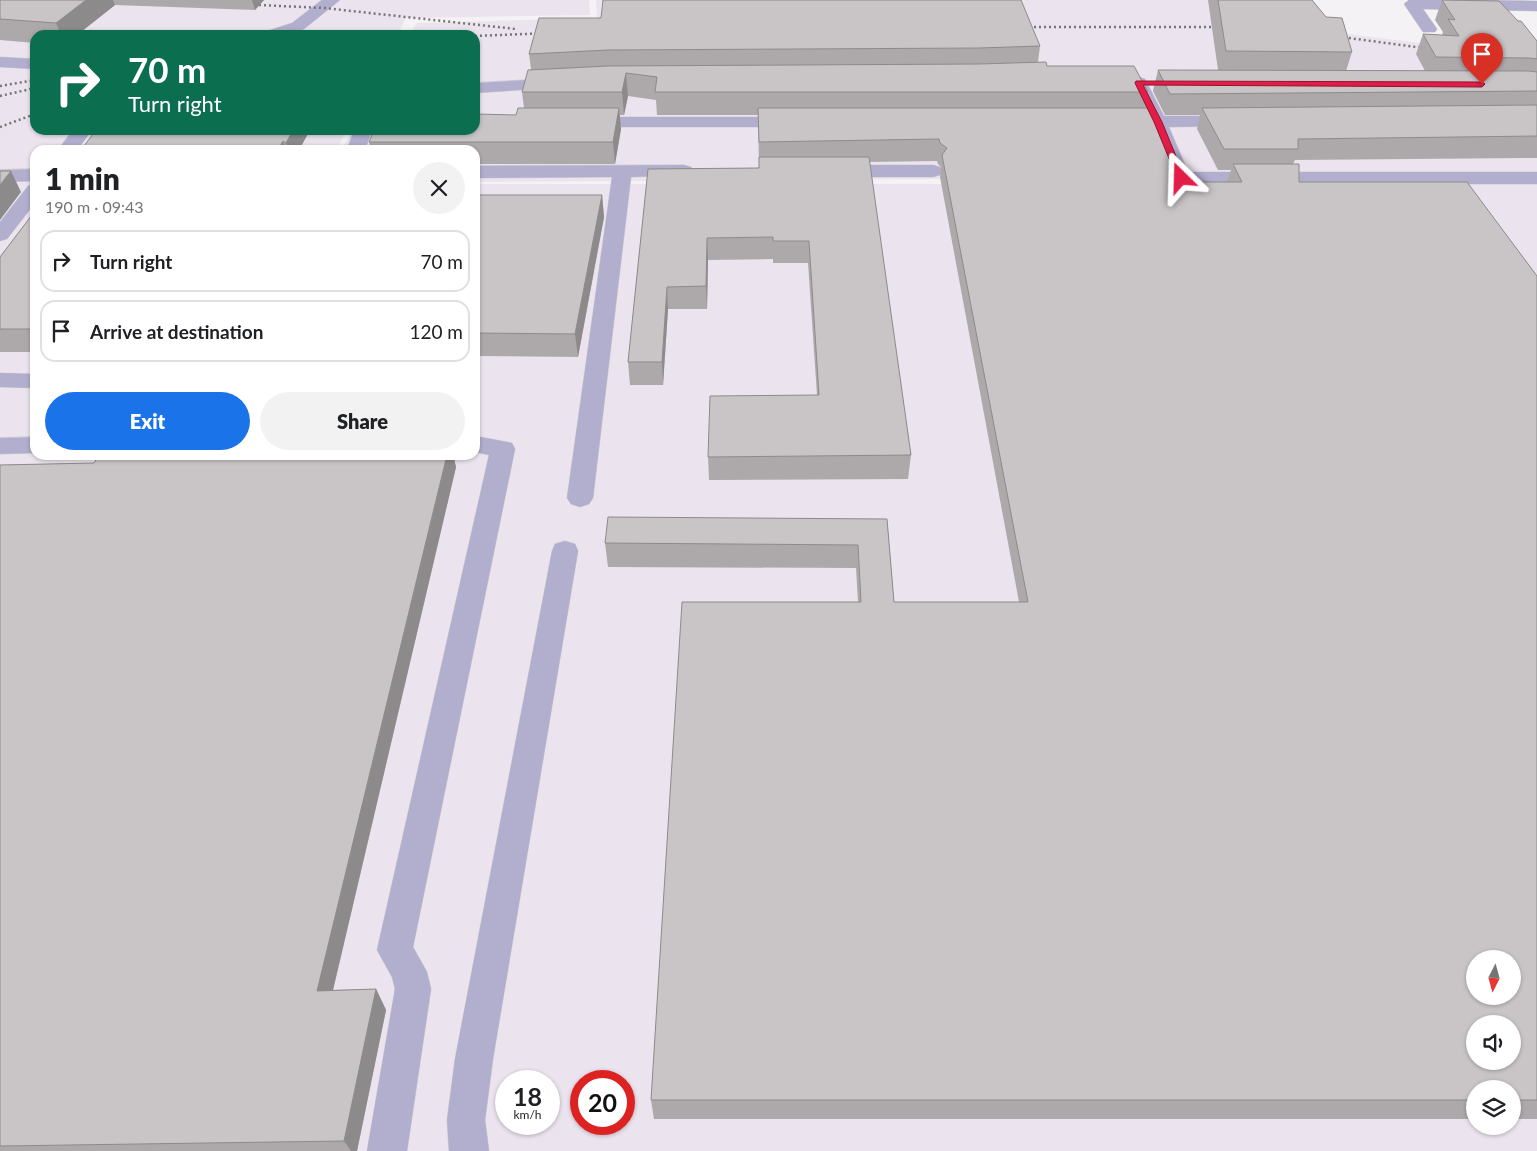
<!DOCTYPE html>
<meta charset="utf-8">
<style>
body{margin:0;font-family:Lato,sans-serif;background:#f2f2f2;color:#202124;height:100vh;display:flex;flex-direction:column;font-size:19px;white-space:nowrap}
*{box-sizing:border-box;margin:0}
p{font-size:16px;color:#757577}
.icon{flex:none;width:28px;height:28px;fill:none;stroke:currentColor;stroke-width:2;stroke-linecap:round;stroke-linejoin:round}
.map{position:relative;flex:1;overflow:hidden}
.side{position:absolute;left:30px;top:145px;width:450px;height:315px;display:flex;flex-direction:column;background:#fff;border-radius:15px;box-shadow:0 1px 4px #0004}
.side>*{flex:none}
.hud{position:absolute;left:30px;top:30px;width:450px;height:105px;border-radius:15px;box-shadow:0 1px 4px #0004;background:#0b6e4f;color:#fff;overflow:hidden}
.needle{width:32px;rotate:186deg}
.buttons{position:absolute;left:1466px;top:950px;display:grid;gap:10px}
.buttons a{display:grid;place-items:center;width:55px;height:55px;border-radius:50%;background:#fff;box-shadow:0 1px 4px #0004;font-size:25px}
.speed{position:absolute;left:495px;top:1070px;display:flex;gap:10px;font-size:25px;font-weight:700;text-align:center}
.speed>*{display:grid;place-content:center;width:65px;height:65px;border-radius:50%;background:#fff;box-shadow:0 1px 4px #0004;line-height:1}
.speed small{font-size:12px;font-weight:400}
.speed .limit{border:8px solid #d22;background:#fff;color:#111}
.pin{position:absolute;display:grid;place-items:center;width:42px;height:42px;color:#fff;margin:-51px -21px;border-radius:50% 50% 50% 0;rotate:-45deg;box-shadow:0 0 5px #0007}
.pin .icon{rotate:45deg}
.me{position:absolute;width:55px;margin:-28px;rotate:338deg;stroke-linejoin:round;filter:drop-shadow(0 0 4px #0008)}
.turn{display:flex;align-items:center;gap:18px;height:105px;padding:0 15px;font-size:22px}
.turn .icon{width:65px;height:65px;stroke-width:2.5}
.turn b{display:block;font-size:35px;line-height:42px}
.round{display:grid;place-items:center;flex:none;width:52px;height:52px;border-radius:26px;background:#f2f2f2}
.summary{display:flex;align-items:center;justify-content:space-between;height:85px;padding:0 15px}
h1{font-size:30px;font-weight:800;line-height:38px}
.cta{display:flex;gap:10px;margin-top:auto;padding:10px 15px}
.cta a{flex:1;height:58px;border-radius:30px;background:#1a73e8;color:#fff;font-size:20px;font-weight:800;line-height:58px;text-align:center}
.cta a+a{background:#f2f2f2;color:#202124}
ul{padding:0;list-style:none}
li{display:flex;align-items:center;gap:15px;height:62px;margin:0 10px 8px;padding:0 5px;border:2px solid #e0e0e0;border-radius:15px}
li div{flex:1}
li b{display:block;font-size:19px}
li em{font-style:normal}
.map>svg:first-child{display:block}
</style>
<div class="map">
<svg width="1537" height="1151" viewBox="0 0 1537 1151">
<rect width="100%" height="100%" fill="#f4f2f5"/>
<!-- built -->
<g fill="#ebe3ed" fill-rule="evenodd">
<path d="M0,0H589L590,15L406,18L397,35H35V130H347L336,150H35V455H475V184H1537V1151H0ZM1475,959H1512V996H1475ZM1475,1024H1512V1061H1475ZM506,1081H549V1124H506ZM581,1081H624V1124H581ZM1475,1089H1512V1126H1475Z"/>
<polygon points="596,0 1309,0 1333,32 1474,50 1537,54 1537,175 475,182 475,150 341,150 353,130 475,130 475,35 409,35 417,23 597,18"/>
</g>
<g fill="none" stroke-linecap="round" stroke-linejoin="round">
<!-- minor casing -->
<g stroke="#cfcdd0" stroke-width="1">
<g id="minor">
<polygon points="322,0 340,0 304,29 286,35 262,35 264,32 292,23"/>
<polygon points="1455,0 1537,1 1537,11 1423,9 1437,29 1435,32 1423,32 1404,4 1409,0"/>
<polygon points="0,57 35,59 35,69 0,67"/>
<polygon points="1121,71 1145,79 1164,116 1236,116 1242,117 1245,121 1242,125 1236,126 1169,127 1188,172 1537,172 1537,184 1181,184 1174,182 1151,127 1135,126 1132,122 1135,118 1146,117 1132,86 1115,80 1112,76 1115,72"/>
<polygon points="561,78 567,79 570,83 567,87 475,93 475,83"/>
<polygon points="584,117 796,117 802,118 805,122 802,126 796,127 584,127 578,126 575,122 578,118"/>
<polygon points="73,130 92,130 77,150 58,150"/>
<polygon points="354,130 372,130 365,150 347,150"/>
<polygon points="684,165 691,167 694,171 691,175 631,177 593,498 589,504 580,507 571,504 567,498 612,177 475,178 475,166"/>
<polygon points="832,165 933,165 940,167 943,171 940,175 933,177 832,177 825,175 822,171 825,167"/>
<polygon points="35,169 35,181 0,182 0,170"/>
<polygon points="35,184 35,203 7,239 0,241 0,222 28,186"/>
<polygon points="0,373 35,374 35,388 0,387"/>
<polygon points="475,436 512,443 515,449 413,947 427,972 431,989 407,1151 367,1151 395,989 392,977 377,950 489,455 475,452"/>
<polygon points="35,437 35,453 0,454 0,438"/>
<polygon points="565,541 575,544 578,551 493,1059 485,1120 489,1151 449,1151 447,1120 455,1059 552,551 555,544"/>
</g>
</g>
<!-- minor -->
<use href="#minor" fill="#b2aece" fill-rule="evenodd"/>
<!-- rail -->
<g stroke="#767577" stroke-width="2.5" stroke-dasharray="2 3" stroke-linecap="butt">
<polyline points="259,5 324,8 516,29"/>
<polyline points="1019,27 1227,27"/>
<polyline points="475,36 549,33"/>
<polyline points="1334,36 1431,49"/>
<polyline points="0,86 35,80"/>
<polyline points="0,96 35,88"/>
<polyline points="0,127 35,114"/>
</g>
</g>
<!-- wall -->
<g fill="#ada9ab">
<polygon points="0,0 264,0 255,10 115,5 77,35 35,35 35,43 0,40"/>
<polygon points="1208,0 1312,0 1352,52 1346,71 1425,71 1416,54 1423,34 1442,35 1443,32 1435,20 1442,0 1537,41 1537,158 1295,160 1293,164 1299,182 1537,276 1537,1119 1512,1119 1512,1089 1475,1089 1475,1119 654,1119 651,1100 858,602 856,568 608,567 605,543 887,519 894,602 1019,602 940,177 941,167 938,164 937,161 869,162 911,455 908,479 709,480 708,457 817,395 808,263 773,263 773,259 708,260 707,309 668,309 663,385 630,385 628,362 648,169 759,168 758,115 657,115 656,100 628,96 624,115 620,115 621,129 615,164 475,164 475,150 371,150 369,142 516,115 524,108 522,92 531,69 529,54 539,18 1040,46 1038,62 1047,66 1148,92 1145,108 1186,182 1227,182 1231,170 1218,170 1197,129 1200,115 1165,115 1153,91 1158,70 1218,70"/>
<polygon points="310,130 299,150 81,150"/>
<polygon points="475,195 602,195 604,217 578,357 475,356"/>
<polygon points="35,211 35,352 0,352 0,257"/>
<polygon points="99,455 453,455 456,467 333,990 376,989 386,1010 357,1151 0,1151 0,465 94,463"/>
</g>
<!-- shaded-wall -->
<g fill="#8d8a8b">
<polygon points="86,0 113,0 115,5 77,35 61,35 56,23"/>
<polygon points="252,0 264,0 255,10"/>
<polygon points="626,73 628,96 624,115 622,92"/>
<polygon points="619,108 621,129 615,164 613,142"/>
<polygon points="293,130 310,130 299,150 288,150 286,143"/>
<polygon points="283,141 285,150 278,150"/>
<polygon points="11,171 21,192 0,220 0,185"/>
<polygon points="602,195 604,217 578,357 575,334"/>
<polygon points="707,238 708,260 707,309 706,286"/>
<polygon points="667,287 668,309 663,385 662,362"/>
<polygon points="447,455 453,455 456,467 328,1011 317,991"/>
<polygon points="376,989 386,1010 357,1151 351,1151 344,1141"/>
</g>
<!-- building -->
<g fill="#c9c5c7" stroke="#8d8a8b" fill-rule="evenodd">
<polygon points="0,0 86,0 56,23 0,19"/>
<polygon points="603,0 1021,0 1040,46 979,48 608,50 529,54 539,18 601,18"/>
<polygon points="1218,0 1312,0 1326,17 1342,18 1352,52 1226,51"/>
<polygon points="1442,0 1499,1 1518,21 1521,21 1537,41 1537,59 1529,58 1436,57 1423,34 1459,36 1448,19 1455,20"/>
<polygon points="1046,62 1047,66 1134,66 1148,92 655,92 657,77 626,73 622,92 522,92 528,70 608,66 979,64"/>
<polygon points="1158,70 1529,71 1537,72 1537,91 1170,94"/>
<polygon points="1537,105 1537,136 1298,139 1298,149 1224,149 1202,108"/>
<polygon points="518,108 619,108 613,142 369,142 374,130 475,130 475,114 516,115"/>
<path d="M758,108H1151L1186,182H1242L1233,164H1299V182H1467L1537,276V1100H1512V1089H1475V1100H651L682,602H861L858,545L605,543L608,517L887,519L894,602H1028L942,155L947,148L940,143L939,139L759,142ZM1475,959H1512V996H1475ZM1475,1024H1512V1061H1475Z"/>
<polygon points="96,130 293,130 286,143 283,141 278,150 81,150"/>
<polygon points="759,157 869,157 911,455 708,457 710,396 819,395 809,241 773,241 773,237 707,238 706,286 667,287 662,362 628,362 648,169 759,168"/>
<polygon points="0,171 11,171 0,185"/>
<polygon points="475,195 602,195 575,334 475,333"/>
<polygon points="35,211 35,329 0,329 0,257"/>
<polygon points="99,455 447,455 317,991 376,989 344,1141 0,1146 0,465 94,463"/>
</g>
<!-- route -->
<polygon fill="#e11d48" stroke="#92132f" points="1136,81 1482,82 1485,84 1482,87 1143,85 1162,122 1185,178 1181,180 1177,178 1154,122 1135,83"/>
</svg>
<div class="buttons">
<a><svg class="needle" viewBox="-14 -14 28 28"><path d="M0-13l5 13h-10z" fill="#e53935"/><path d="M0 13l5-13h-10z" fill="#757577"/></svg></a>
<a><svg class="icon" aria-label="sound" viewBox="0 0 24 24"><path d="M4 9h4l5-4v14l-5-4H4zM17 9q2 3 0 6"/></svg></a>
<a><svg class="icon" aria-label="layers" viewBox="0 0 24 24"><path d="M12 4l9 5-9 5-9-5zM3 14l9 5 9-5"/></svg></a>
</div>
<div class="speed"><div>18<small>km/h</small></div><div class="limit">20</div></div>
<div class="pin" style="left:1482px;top:84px;background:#d93025"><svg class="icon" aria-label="arrive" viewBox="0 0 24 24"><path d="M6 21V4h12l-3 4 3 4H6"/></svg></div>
<svg class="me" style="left:1181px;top:178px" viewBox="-20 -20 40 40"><path d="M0-17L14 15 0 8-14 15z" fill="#e11d48" stroke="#fff" stroke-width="4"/></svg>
<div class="hud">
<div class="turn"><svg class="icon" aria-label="right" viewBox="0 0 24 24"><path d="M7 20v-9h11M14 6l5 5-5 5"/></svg><div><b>70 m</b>Turn right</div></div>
</div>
<section class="side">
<div class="summary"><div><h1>1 min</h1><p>190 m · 09:43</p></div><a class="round"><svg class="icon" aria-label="close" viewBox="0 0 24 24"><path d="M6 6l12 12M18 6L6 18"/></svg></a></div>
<ul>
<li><svg class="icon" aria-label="right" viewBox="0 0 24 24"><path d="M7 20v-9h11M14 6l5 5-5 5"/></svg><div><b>Turn right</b></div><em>70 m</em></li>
<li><svg class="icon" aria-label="arrive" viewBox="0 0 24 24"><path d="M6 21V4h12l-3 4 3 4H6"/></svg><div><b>Arrive at destination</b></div><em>120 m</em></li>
</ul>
<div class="cta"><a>Exit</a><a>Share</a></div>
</section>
</div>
